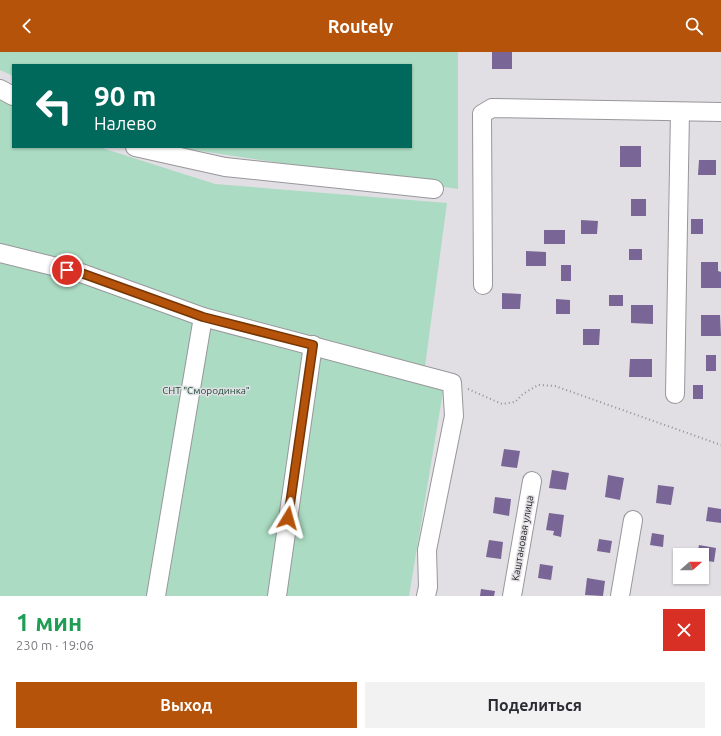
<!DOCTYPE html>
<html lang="ru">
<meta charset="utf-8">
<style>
body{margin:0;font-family:Ubuntu,sans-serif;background:#f2f2f3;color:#2b2b33;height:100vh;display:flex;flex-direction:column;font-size:15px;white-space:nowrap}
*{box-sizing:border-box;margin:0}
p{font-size:13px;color:#7c7c81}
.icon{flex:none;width:22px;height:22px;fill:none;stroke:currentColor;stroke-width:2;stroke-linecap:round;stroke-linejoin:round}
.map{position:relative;height:544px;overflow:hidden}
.side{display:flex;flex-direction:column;background:#fff;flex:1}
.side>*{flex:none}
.banner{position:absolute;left:12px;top:12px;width:400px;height:84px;border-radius:0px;box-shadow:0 1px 3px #0004;background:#00695c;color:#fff;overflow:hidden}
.needle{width:26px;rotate:69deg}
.buttons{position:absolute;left:673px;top:496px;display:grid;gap:8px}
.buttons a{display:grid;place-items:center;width:36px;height:36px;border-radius:0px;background:#fff;box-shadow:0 1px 3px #0004;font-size:20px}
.pin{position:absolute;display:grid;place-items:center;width:34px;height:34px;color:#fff;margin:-17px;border:2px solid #fff;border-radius:50%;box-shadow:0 1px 4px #0007}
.me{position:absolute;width:44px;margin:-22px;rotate:8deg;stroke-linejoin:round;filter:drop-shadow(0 0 3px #0008)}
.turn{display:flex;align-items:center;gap:14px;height:84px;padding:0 16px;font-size:18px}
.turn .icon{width:52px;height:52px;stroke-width:2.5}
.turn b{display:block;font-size:28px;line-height:34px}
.round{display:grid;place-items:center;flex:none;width:42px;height:42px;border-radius:0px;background:#f2f2f3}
.summary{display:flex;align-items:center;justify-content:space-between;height:68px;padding:0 16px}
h1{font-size:24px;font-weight:700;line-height:30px;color:#1e9e55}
.primary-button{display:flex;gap:8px;margin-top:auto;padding:8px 16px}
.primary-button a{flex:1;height:46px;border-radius:0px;background:#b45309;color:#fff;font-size:16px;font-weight:700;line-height:46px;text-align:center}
.primary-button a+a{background:#f2f2f3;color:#2b2b33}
header{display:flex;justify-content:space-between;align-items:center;height:52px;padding:0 16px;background:#b45309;color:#fff;font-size:18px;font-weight:700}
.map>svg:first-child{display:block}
</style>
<header><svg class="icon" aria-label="back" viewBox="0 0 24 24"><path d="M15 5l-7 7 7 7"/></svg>Routely<svg class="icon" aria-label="search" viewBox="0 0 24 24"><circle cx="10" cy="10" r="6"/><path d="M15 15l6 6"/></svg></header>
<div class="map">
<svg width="721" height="544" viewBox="0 0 721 544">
<rect width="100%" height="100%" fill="#e1dfe4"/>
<!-- green -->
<g fill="#abdbc2">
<polygon points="0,0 458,0 458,137 187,97 182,95 411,95 411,13 13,13 13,24 0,18"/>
<polygon points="0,43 13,50 13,95 99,95 215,132 447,151 423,329 444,334 409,544 0,544"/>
</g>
<!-- building -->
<g fill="#796596">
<rect x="492" y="0" width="20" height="17"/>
<rect x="620" y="94" width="21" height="21"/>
<polygon points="699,108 716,108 716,123 698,123"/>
<rect x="631" y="147" width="15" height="17"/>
<rect x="691" y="167" width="12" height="15"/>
<polygon points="581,168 598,169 597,182 581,182"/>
<rect x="544" y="178" width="21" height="14"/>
<rect x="629" y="197" width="13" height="11"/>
<polygon points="526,199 546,200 546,214 526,214"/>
<polygon points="701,210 718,210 718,219 721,220 721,236 701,236"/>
<rect x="561" y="213" width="10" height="16"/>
<polygon points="502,241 521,242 520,257 502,257"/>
<rect x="609" y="243" width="14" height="11"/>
<polygon points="556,247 570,248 570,262 556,262"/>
<polygon points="631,253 653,253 653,272 631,271"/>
<polygon points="701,263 720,263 721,284 701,284"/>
<polygon points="583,277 600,277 599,293 583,293"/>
<rect x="706" y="303" width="10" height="16"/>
<polygon points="630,307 652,307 652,325 629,325"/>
<rect x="693" y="333" width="10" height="14"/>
<polygon points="504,397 520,399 517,416 501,414"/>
<polygon points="552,418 569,421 566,438 549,436"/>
<polygon points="608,423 624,426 620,448 605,445"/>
<polygon points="658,433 674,435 671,453 656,451"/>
<polygon points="495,445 511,447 509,464 493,461"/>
<polygon points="708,455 721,457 721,471 706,469"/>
<polygon points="549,461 564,463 561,485 553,483 554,479 546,478"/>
<polygon points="652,481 664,483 663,495 650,493"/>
<polygon points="599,487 612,489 610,501 597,499"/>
<polygon points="489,488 503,490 501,507 486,505"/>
<polygon points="699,493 716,496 714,510 702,508 702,503 697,503"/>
<polygon points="540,512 553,514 551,528 538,526"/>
<polygon points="587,526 605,529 603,544 585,543"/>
<polygon points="481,537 495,539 494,544 480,544"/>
</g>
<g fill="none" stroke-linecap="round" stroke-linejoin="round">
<!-- minor casing -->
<g stroke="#98979b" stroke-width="20">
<g id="minor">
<polyline points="0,37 13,44"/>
<polyline points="135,95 225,115 434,137"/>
<polyline points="0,201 81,221 203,265 452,331 454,364 427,498 428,535 426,544"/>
<polyline points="483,233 482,62 492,56 721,60"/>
<polyline points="675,342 680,60"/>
<polyline points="156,544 203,265"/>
<polyline points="277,544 313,293"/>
<polyline points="512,544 532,429"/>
<polyline points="620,544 633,468"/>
</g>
</g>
<!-- path -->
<polyline stroke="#919093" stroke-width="2" stroke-dasharray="1 3" stroke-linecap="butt" points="468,337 502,352 515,350 523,342 538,333 555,334 721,393"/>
<!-- minor -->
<use href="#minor" stroke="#fff" stroke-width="18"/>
</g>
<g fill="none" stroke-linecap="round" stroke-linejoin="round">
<!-- route casing -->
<g stroke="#753606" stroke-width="10">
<polyline id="route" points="67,218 81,221 203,265 313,293 288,466"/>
</g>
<!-- route -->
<use href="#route" stroke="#b45309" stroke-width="7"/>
</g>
<g text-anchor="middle" stroke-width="3" stroke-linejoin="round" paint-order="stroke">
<!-- park labels -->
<g font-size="10" fill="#194b36" stroke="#e1dfe4">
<text x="206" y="342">СНТ "Смородинка"</text>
</g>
<!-- street labels -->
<g font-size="10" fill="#252426" stroke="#e1dfe4">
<text transform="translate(522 486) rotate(-80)" y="4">Каштановая улица</text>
</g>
</g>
</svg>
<div class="buttons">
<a><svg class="needle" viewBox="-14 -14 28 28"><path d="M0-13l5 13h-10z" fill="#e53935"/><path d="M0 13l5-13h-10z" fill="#7c7c81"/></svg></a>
</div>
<div class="pin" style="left:67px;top:218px;background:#d93025"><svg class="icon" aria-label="arrive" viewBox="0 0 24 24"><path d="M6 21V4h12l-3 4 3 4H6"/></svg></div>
<svg class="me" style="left:288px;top:466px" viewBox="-20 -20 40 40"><path d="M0-17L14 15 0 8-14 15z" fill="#b45309" stroke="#fff" stroke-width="4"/></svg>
<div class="banner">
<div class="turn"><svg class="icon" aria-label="left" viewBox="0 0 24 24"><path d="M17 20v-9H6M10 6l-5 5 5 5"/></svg><div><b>90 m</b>Налево</div></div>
</div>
</div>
<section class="side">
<div class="summary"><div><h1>1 мин</h1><p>230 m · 19:06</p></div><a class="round" style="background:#d93025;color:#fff"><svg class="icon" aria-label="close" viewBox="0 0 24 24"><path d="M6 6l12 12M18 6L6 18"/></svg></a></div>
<div class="primary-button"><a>Выход</a><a>Поделиться</a></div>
</section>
